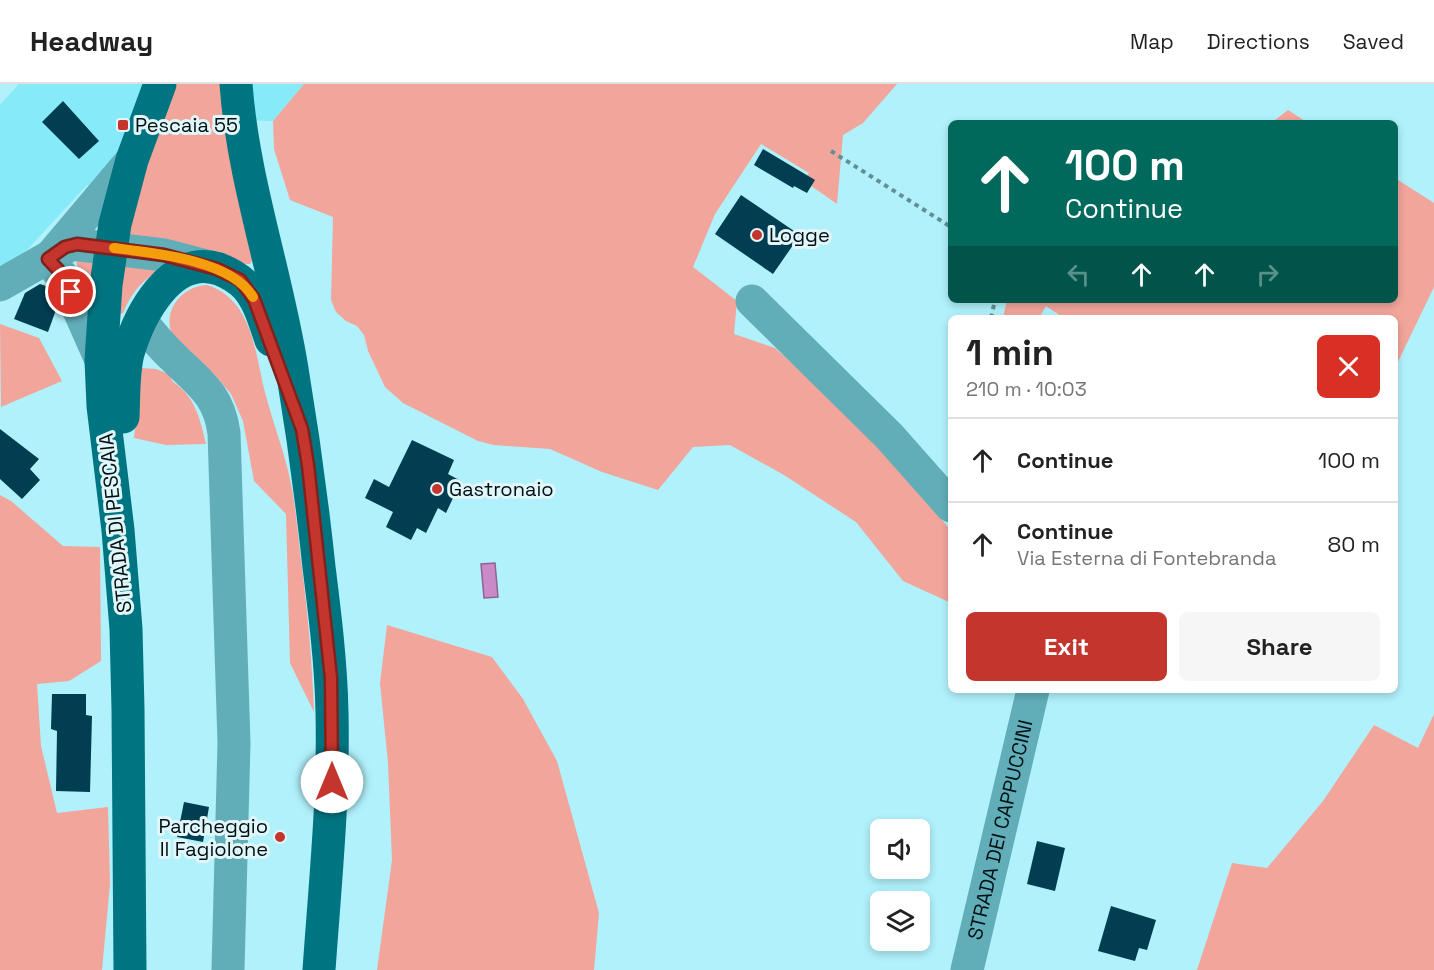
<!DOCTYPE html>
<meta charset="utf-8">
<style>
body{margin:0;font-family:"Space Grotesk",sans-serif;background:#f6f6f6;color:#222;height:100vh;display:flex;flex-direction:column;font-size:22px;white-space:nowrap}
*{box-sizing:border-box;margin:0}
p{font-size:20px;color:#767676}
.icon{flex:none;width:33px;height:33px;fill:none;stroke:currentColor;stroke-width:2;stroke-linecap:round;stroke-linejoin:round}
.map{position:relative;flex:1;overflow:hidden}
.sheet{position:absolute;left:948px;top:231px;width:450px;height:378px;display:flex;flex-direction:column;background:#fff;border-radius:9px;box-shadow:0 3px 9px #0003}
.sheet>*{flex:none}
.hud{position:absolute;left:948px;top:36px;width:450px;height:183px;border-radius:9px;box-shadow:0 3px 9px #0003;background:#00695c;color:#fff;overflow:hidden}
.buttons{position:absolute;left:870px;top:735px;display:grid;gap:12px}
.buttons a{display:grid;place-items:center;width:60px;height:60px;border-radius:9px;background:#fff;box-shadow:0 3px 9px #0003;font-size:30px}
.pin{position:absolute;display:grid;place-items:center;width:51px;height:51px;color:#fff;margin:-26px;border:3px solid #fff;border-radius:50%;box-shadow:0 2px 6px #0007}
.me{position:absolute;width:66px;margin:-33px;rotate:0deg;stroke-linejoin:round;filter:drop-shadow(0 0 4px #0008)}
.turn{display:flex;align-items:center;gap:21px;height:126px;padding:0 18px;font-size:27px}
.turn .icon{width:78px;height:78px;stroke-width:2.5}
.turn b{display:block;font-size:42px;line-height:51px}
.lanes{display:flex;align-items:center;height:57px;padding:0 18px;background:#0003;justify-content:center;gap:30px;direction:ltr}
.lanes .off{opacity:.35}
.round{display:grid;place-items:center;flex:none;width:63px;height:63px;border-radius:9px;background:#f6f6f6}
.headline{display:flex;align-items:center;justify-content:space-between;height:102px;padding:0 18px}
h1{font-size:36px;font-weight:800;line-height:45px}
.cta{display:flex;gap:12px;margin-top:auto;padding:12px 18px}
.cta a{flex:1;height:69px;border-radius:9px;background:#c3352d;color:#fff;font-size:24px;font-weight:800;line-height:69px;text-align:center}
.cta a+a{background:#f6f6f6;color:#222}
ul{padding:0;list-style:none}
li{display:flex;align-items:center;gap:18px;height:84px;padding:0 18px;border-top:2px solid #e0e0e0}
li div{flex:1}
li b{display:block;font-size:22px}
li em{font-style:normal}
header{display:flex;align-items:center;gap:36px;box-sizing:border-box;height:84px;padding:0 30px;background:#fff;border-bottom:2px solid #e0e0e0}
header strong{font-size:28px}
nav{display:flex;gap:33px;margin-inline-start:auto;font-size:21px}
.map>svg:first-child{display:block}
</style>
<header>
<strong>Headway</strong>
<nav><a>Map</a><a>Directions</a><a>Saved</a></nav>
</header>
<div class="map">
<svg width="1434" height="886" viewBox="0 0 1434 886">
<rect width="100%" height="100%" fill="#b1f1fb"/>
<!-- built -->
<g fill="#87eaf9">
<polygon points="19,0 177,0 132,121 87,101 26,167 0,182 0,21"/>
<polygon points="223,0 304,0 273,37 226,36"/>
</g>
<!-- green -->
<g fill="#f2a59b">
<polygon points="177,0 223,0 253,175 250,180 239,180 134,157 128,150 132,121"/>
<polygon points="304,0 897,0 863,39 843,51 837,120 804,97 809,89 761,60 715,130 693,183 737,217 734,250 775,264 876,354 951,447 951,519 903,497 856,438 784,391 730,361 693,363 658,406 602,388 550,365 494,361 478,357 403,319 385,303 368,267 364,251 357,242 346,237 336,228 331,216 333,133 290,116 274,65 273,37"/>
<polygon points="1288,26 1308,39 1271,39"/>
<polygon points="1395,94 1434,119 1434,203 1395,284 1395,234 1064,234 1046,222 1039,234 1003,234 1007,216 1395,216"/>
<polygon points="75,171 94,176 88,210 82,204"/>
<path d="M123,177L162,185C142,196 132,208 123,229L120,230Z"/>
<path d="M207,201C254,216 255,272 266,312C273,339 283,364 289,391C295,416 297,442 300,468C307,521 312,574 314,628L290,579L286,430L254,397L243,337L231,310L215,291L172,250C162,226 183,202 207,201Z"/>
<polygon points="0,240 39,254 62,297 1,323"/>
<path d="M142,284L156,285L171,291L172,297C195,312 200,334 206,360L166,361L134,354Z"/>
<polygon points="0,411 11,417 63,462 100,463 101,577 69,597 37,600 41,662 57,729 108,723 110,800 102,886 0,886"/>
<polygon points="387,541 492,573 523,615 557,677 599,829 594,886 377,886 392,776 388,679 380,599"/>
<polygon points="1434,630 1434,886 1197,886 1232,779 1267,784 1323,717 1374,641 1418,664"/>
</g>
<!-- water -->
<polygon fill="#ca89c7" stroke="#8d6491" stroke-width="1.5" points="495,479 498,513 484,514 481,480"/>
<!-- building -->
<g fill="#013e52">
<polygon points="63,17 99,57 79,75 42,38"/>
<polygon points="763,65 815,96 807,109 794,102 793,104 754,81"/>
<polygon points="741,111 800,151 773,190 715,150"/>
<polygon points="40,200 46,202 50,207 57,223 48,248 14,235 25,209"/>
<polygon points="0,345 39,375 30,385 40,396 22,415 0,395"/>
<polygon points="412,356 454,376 448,390 461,397 446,429 438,424 426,449 417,444 411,456 386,443 393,428 365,414 374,395 389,403"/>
<polygon points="52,610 86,610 86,631 92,632 90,708 56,707 57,647 51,645"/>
<polygon points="184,718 209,723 203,758 177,753"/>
<polygon points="1037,757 1065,764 1055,807 1027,800"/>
<polygon points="1111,822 1156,836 1147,866 1139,864 1135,877 1098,867"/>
</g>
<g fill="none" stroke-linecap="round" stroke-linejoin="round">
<!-- path -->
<g stroke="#648e96" stroke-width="4" stroke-dasharray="4.5 4.5" stroke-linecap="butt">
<polyline points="831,67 951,143"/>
<polyline points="991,234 995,216"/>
</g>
<!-- minor -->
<g stroke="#61aeb9" stroke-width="33">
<polyline points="51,172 132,76"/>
<polyline points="48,175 66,197 101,276"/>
<polyline points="0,201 72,160 164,171 210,183"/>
<polyline points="752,217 889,352 951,422"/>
<path d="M141,237C152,251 163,264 176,276C201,300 219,312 224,349L234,659L228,886"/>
<path id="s1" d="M967,886L1033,606"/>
</g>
<!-- major -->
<g stroke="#007582" stroke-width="33">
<path d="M236,0C243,97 277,190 292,285C303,351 312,417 319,483C325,531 331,579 332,628C334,714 325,800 319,886"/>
<path d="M123,333C124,312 123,290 128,269C139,232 170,169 219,185C229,189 239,195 246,202C259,216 265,239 271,256"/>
<polyline points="130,886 128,625 126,545 118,446 103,322 101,276 106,201 115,140 132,76 160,0"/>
</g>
</g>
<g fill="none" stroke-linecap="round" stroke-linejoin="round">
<!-- route casing -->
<g stroke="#7f221d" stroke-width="15">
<polyline id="route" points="71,208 63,191 48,175 65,163 77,160 164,171 217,185 240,196 254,215 302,345 308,381 331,594 332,698"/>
</g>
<!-- route -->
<use href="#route" stroke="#c3352d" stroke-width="10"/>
<!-- slow -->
<path stroke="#f59e0b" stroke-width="10" d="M114,164C155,169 231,176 253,213"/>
</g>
<!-- markers -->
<g fill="#c3352d" stroke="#e1f6f9" stroke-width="2">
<rect x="117" y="35" width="12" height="12" rx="3"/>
<circle cx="757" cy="151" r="6"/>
<circle cx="437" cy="405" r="6"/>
<circle cx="280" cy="753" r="6"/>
</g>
<g text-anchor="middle" stroke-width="6" stroke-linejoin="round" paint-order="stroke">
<!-- poi labels -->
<g font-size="20" fill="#000f13" stroke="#e1f6f9" text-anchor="start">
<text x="135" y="48">Pescaia 55</text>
<text x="769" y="158">Logge</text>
<text x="449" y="412">Gastronaio</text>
<text x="268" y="749" text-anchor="end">Parcheggio<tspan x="268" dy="23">Il Fagiolone</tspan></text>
</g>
<!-- street labels -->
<g font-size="20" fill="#000f13" stroke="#e1f6f9">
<text transform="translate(115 439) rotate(-96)" y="7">STRADA DI PESCAIA</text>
<text dy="7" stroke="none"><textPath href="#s1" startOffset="144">STRADA DEI CAPPUCCINI</textPath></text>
</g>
</g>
</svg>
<div class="buttons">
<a><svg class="icon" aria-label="sound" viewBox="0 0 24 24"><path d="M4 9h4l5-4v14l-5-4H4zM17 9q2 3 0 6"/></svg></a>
<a><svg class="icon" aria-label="layers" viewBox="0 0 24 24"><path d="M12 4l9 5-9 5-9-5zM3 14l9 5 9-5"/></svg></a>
</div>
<div class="pin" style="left:71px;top:208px;background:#d93025"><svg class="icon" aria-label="arrive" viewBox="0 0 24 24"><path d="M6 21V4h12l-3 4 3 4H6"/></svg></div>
<svg class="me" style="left:332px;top:698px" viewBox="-20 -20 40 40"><circle r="19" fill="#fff"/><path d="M0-13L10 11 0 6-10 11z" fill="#c3352d"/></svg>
<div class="hud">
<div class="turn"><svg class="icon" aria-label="ahead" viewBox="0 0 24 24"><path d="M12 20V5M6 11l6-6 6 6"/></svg><div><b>100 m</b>Continue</div></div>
<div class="lanes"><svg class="icon off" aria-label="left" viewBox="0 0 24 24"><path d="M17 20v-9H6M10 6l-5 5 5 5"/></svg><svg class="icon" aria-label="ahead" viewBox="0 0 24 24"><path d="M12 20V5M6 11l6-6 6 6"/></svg><svg class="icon" aria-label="ahead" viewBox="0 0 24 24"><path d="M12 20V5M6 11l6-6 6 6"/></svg><svg class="icon off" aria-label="right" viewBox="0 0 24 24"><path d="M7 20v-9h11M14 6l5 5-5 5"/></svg></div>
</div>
<section class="sheet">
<div class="headline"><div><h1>1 min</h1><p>210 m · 10:03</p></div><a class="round" style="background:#d93025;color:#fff"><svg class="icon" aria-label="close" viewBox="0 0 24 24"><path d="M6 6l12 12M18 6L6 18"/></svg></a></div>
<ul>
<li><svg class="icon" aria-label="ahead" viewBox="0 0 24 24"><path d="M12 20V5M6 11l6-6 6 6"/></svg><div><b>Continue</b></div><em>100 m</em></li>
<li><svg class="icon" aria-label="ahead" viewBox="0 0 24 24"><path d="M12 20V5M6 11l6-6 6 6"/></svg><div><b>Continue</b><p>Via Esterna di Fontebranda</p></div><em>80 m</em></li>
</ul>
<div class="cta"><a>Exit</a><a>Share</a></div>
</section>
</div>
